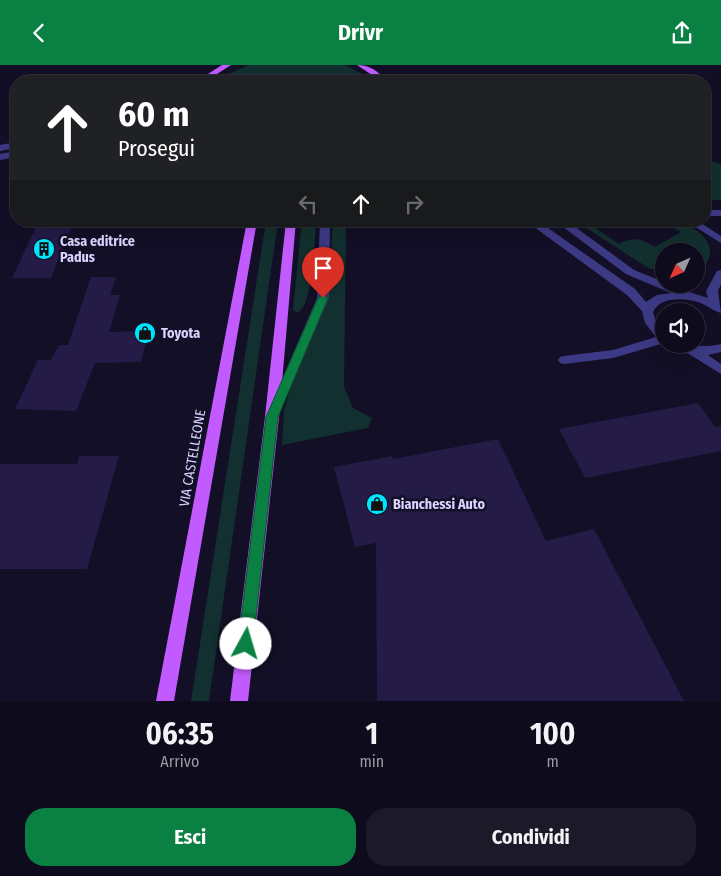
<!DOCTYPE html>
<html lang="it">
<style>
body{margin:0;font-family:"Fira Sans Condensed",sans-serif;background:#1c1929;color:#f1f3f6;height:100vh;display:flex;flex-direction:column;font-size:19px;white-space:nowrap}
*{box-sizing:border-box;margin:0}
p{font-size:16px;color:#9b9ba3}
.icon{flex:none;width:28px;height:28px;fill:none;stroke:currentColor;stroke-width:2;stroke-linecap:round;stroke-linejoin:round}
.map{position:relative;height:636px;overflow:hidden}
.drawer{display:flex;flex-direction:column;background:#0e0b1c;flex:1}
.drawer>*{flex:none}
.top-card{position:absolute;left:10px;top:10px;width:701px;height:152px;border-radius:20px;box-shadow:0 5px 20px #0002,0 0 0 1px #2e2b3b;background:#202124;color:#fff;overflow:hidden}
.needle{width:32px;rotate:225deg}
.buttons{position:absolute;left:655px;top:178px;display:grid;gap:10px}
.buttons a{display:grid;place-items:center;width:50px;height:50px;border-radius:50%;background:#0e0b1c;box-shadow:0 5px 20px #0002,0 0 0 1px #2e2b3b;font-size:25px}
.pin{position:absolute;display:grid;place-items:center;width:42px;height:42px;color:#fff;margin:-51px -21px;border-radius:50% 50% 50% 0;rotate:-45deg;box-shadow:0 0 5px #0007}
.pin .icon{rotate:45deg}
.me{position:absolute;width:55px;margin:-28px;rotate:6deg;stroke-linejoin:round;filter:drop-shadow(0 0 4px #0008)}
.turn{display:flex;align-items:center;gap:18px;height:105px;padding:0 25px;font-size:22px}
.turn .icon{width:65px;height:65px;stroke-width:2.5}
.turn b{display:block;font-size:35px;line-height:42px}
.lanes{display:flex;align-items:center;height:48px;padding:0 25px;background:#0003;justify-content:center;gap:25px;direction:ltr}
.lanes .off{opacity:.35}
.eta{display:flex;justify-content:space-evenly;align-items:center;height:85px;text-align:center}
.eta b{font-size:30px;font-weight:700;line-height:35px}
.button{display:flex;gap:10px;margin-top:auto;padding:10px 25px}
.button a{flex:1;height:58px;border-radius:20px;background:#0b8043;color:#fff;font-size:20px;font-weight:700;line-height:58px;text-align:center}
.button a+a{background:#1c1929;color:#f1f3f6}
header{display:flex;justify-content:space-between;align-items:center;height:65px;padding:0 25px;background:#0b8043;color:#fff;font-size:22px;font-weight:700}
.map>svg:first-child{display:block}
</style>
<header><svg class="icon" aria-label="back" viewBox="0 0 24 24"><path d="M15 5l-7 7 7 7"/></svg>Drivr<svg class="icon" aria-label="share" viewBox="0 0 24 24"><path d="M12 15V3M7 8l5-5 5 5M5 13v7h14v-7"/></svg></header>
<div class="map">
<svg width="721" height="636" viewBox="0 0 721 636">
<rect width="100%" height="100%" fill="#130f26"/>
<!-- green -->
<g fill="#12302f">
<polygon points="249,0 344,0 361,8 370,16 218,16 226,10"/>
<polygon points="705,94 721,99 721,135 705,135"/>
<polygon points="266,156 278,156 209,636 191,636"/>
<path d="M302,156H316C315,172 313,243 297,248L293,245Z"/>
<polygon points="333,156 346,156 344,322 353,343 372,353 368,363 282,380 284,345 292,318 328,235"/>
<path d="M585,156L619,179C634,171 641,174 655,182L681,167L668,160C682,153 708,169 710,184C711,191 707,197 704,203H696V186H664V204H650L577,157Z"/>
</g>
<!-- building -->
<g fill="#241b47">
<polygon points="39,156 74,156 51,213 12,213"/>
<polygon points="91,212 116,212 110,230 120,230 109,267 149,266 141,297 95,298 76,346 15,344 38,295 51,295 59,280 68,280"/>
<polygon points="698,338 715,362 721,361 721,386 585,413 559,364"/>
<polygon points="498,374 546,476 594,464 684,636 377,636 376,478 355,482 334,402 392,391 393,394"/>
<polygon points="79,391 119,391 87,504 0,504 0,399 77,399"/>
</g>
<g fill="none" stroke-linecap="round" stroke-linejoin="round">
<!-- minor -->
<g fill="#3d3a85" fill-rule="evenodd">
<polygon points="16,77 16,83 0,86 0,80"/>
<polygon points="16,86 16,92 0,95 0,89"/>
<rect x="705" y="145" width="16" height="6"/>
<polygon points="320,156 330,156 329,233 280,347 279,351 269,351 268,347 317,233"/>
<path d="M526,156H538L635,224L646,237L657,230L671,228L626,209L555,156H567L634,205L664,217V219L708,233L706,226L717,206L721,205V219L718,226L721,248C714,246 709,242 703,239C688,233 661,230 653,247L656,257L664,265V278L613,293L564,299L560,298L558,295L560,292L564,291L613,285L656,272L645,258L642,246L627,230Z"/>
<polygon points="686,156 698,156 721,171 721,178"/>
<path d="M667,279C686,278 702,284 721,279V287L708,290L721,299V309L689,289L669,282Z"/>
</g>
<!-- major -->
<g fill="#c25bff" fill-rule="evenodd">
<polygon points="222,0 231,0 206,16 197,16"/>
<path d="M357,0C370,0 378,6 386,16H378L372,10Z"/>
<polygon points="247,156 257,156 174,636 156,636"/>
<polygon points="286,156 296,156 279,352 248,636 230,636 265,352"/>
</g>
</g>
<!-- route -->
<polygon fill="#0b8043" stroke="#07532c" points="323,229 328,233 278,352 253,579 251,584 246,587 240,584 238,579 266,352 318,233"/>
<!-- icons -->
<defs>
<g id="building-disc" transform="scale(1.125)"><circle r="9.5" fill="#00e5ff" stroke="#130f26"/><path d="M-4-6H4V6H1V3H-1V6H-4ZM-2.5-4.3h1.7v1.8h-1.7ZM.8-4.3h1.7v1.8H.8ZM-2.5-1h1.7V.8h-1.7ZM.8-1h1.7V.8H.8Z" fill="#111"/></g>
<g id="shop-disc" transform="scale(1.125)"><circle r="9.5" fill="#00e5ff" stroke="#130f26"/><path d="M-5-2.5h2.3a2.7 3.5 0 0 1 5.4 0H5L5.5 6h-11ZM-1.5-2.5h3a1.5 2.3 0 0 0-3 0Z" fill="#111"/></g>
</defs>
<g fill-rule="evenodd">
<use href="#building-disc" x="44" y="184"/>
<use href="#shop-disc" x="145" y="268"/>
<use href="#shop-disc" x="377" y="439"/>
</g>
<g text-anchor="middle" stroke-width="5" stroke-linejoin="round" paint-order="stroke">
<!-- poi labels -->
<g font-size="14" font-weight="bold" fill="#d9d4ff" stroke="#130f26" text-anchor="start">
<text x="60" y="181">Casa editrice<tspan x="60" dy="16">Padus</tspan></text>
<text x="161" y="273">Toyota</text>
<text x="393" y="444">Bianchessi Auto</text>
</g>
<!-- street labels -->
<g font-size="14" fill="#d9d4ff" stroke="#130f26">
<text transform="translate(192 393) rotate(-80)" y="5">VIA CASTELLEONE</text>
</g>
</g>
</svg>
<div class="buttons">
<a><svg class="needle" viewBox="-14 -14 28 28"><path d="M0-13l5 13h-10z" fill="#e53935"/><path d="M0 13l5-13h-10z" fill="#9b9ba3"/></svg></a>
<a><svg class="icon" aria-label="sound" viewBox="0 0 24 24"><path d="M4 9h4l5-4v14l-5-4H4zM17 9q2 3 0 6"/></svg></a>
</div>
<div class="pin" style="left:323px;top:233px;background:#d93025"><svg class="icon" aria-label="arrive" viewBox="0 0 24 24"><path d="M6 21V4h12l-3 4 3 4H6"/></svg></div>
<svg class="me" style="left:246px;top:579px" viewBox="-20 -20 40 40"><circle r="19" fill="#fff"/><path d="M0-13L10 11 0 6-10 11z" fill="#0b8043"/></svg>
<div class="top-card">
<div class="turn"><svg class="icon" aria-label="ahead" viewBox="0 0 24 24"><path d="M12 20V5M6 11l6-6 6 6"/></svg><div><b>60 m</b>Prosegui</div></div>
<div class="lanes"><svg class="icon off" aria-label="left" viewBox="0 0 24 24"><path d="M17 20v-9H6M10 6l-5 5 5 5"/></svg><svg class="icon" aria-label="ahead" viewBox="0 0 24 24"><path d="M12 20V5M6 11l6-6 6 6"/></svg><svg class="icon off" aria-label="right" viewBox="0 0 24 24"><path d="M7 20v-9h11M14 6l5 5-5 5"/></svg></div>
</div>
</div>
<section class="drawer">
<div class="eta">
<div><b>06:35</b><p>Arrivo</p></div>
<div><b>1</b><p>min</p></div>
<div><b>100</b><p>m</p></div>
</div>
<div class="button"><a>Esci</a><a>Condividi</a></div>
</section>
